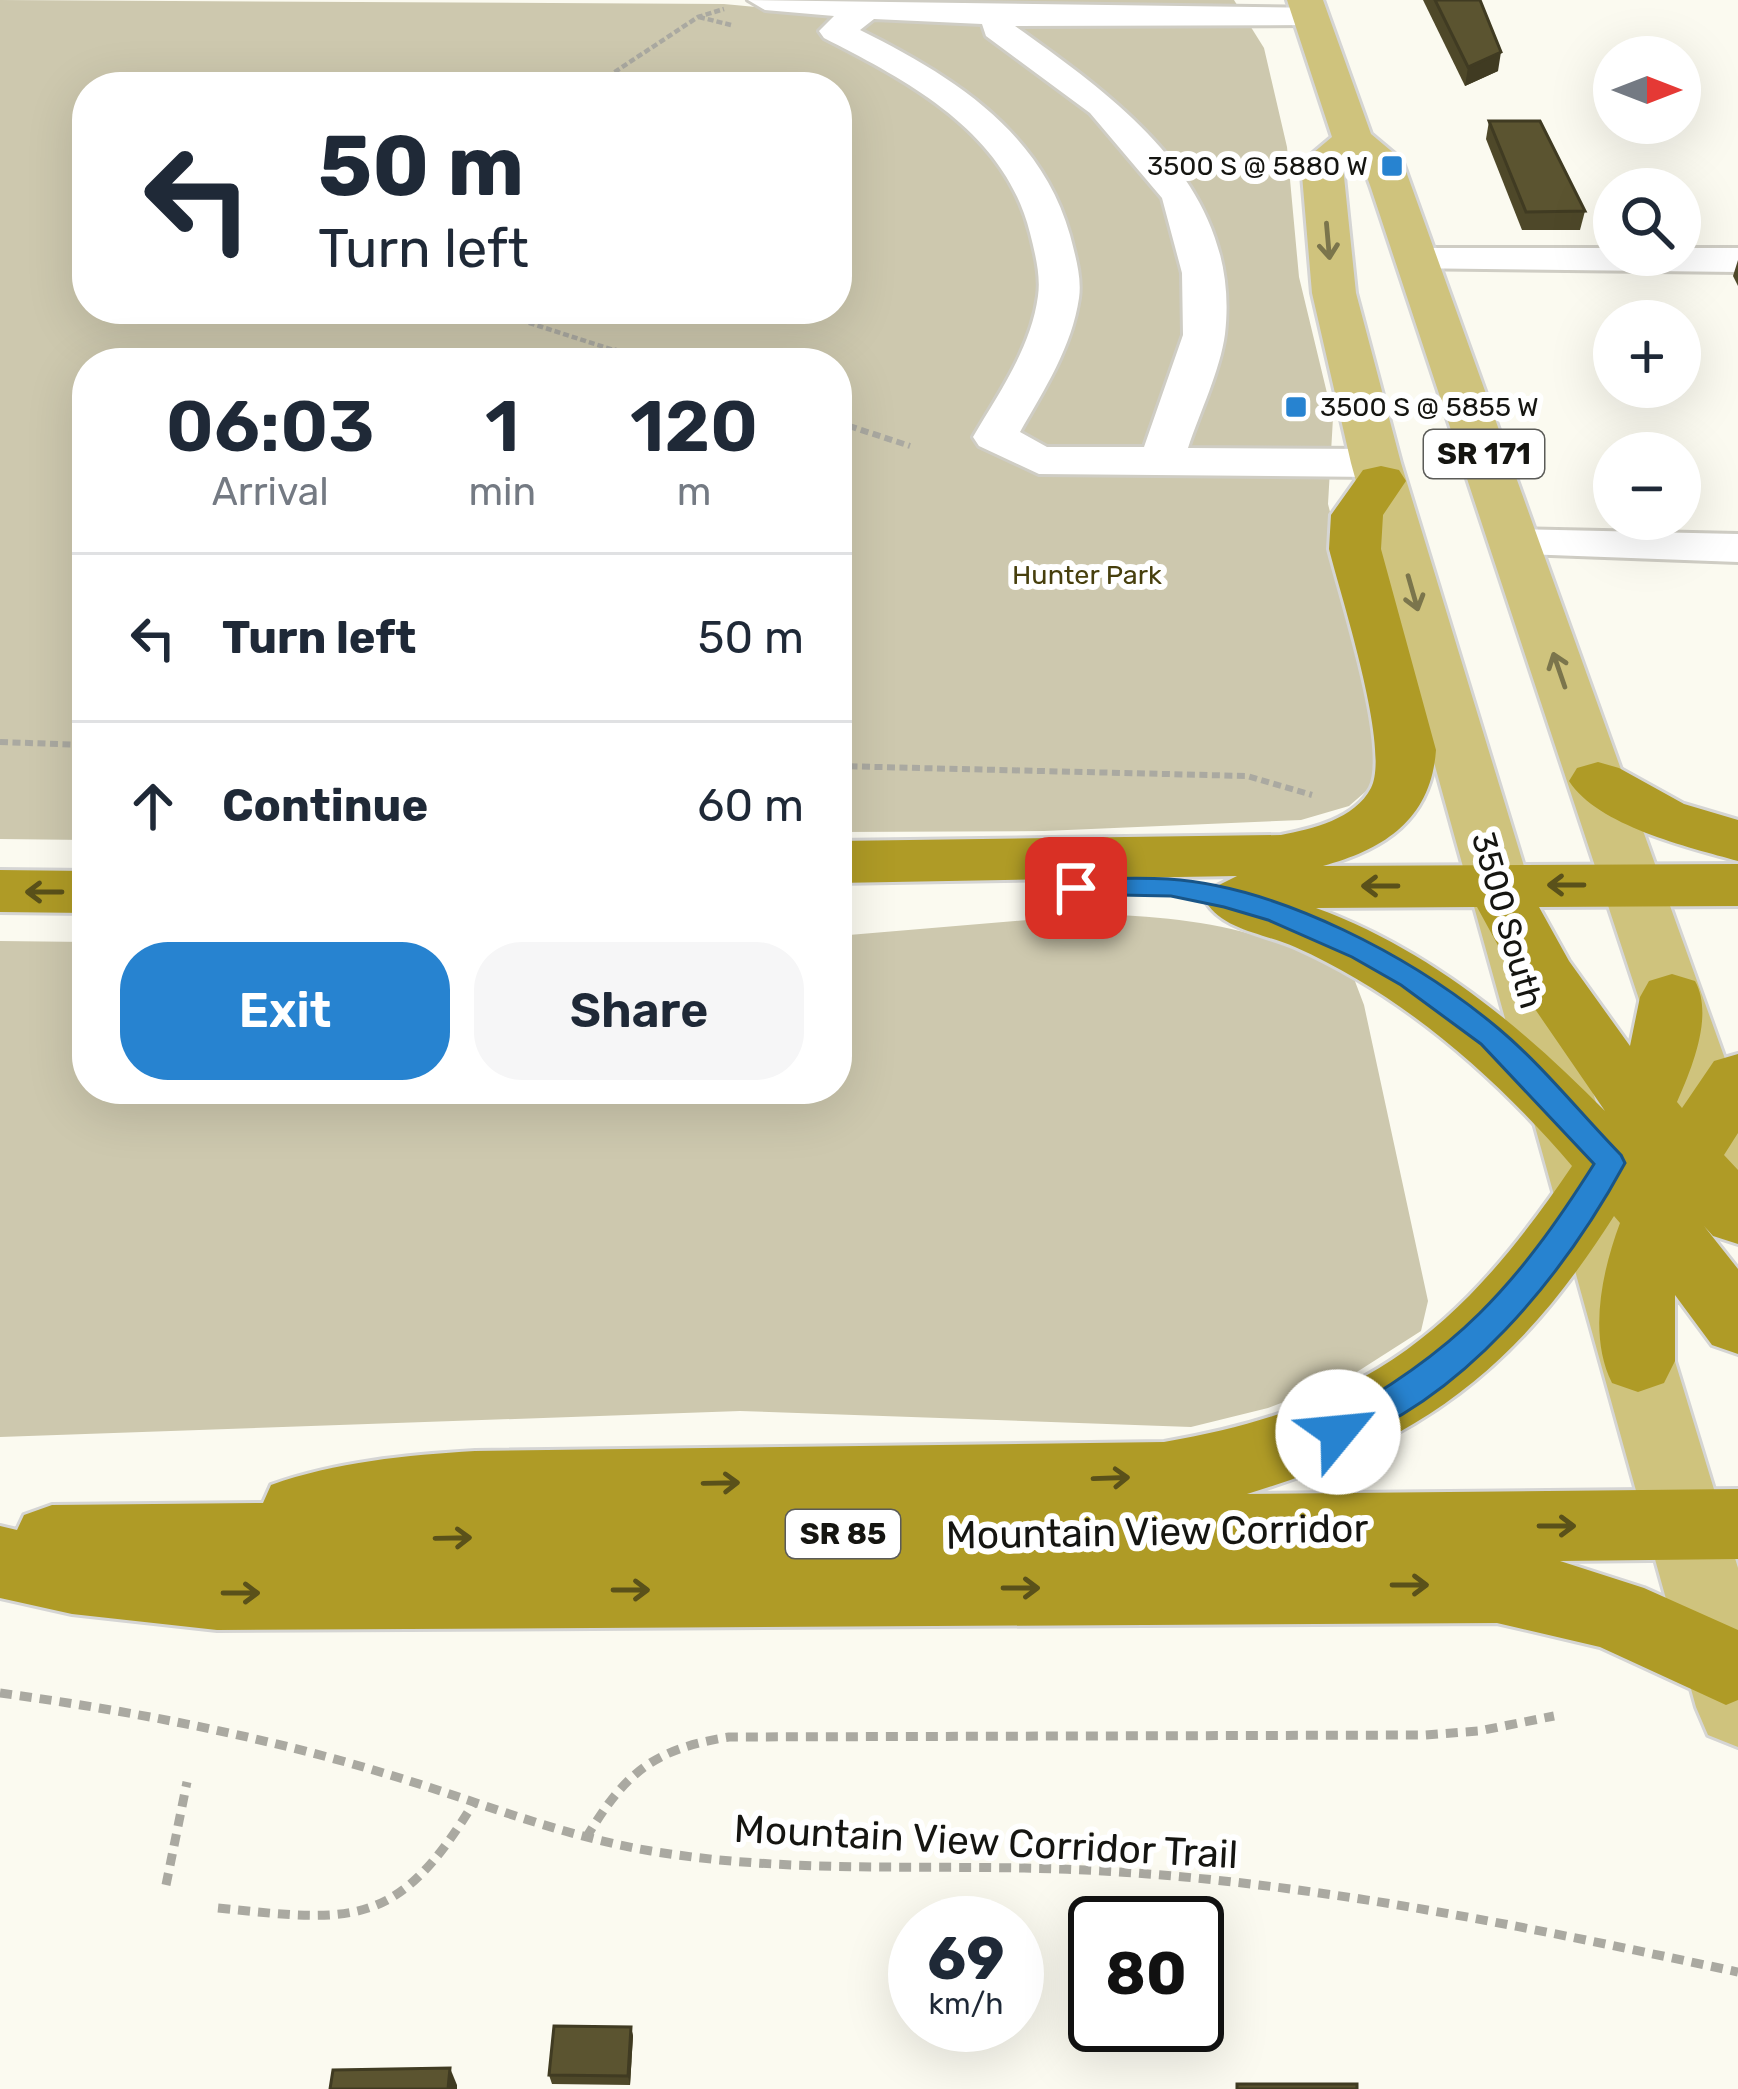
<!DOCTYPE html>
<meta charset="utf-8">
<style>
body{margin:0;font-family:Rubik,sans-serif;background:#f6f6f7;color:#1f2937;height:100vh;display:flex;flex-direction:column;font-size:45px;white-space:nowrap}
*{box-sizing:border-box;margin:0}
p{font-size:39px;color:#747a83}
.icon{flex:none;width:66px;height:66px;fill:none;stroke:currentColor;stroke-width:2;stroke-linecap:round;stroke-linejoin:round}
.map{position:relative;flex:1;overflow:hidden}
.drawer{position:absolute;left:72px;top:348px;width:780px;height:756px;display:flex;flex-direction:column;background:#fff;border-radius:48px;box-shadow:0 12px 48px #0002}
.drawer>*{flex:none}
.top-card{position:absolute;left:72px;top:72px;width:780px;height:252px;border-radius:48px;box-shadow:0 12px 48px #0002;background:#fff;color:#1f2937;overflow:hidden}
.needle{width:78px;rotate:90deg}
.fabs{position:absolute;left:1593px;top:36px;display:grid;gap:24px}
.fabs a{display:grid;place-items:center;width:108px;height:108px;border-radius:50%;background:#fff;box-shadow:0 12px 48px #0002;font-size:60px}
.speed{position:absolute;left:888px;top:1896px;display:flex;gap:24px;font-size:60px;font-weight:700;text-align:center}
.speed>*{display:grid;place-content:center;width:156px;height:156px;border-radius:50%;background:#fff;box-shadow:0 12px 48px #0002;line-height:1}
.speed small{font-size:30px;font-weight:400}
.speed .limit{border:6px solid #111;border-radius:18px;background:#fff;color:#111}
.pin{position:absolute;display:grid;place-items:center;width:102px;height:102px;color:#fff;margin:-51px;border-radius:24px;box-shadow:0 6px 18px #0006}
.me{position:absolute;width:132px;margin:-66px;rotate:62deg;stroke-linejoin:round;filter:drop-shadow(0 0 9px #0008)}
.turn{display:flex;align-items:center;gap:42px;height:252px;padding:0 48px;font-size:54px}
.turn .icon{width:156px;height:156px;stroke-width:2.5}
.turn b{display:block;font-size:84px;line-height:102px}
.eta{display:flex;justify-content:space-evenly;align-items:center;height:204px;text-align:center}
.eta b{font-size:72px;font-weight:600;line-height:84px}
.cta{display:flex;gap:24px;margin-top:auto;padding:24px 48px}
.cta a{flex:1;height:138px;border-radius:48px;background:#2783d0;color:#fff;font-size:48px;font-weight:600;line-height:138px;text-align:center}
.cta a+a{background:#f6f6f7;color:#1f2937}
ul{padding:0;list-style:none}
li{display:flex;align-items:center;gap:36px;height:168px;padding:0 48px;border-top:3px solid #e0e1e3}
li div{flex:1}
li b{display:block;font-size:45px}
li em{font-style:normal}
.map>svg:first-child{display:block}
</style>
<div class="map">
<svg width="1738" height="2089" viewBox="0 0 1738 2089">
<rect width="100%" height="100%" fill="#fbfaf0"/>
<!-- green -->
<g fill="#cdc8ae" fill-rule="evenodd">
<path d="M0,0L724,4L834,14L876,0H1234L1264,48L1287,147L1299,277L1333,418L1328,504L1386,733L1379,780L1349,806L1301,820L1044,831L837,832V363H87V840L0,839ZM87,87H837V309H87Z"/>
<path d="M1100,914C1196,918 1268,929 1353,976L1364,1005L1428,1301L1421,1331L1349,1377L1268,1408L1191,1427L740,1411L0,1437V941L87,942V1089H837V936Z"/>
</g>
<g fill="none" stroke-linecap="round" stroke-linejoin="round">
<!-- minor casing -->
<g stroke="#cfcdc4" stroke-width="6">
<g id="minor">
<path d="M748,0L1322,8L1327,15L1322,22L1310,25L1015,26C1119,100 1242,188 1225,334C1220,371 1200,412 1188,448L1376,449L1392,453L1399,463L1392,473L1376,477L1039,474L979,446L973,437C999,393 1031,348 1038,296C1041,276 1035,253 1030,233C1005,132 910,82 824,38L819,31L834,16L765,10ZM874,19L982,24L986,36L1090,113L1162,198L1182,273L1183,335L1144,447H1047L1020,432C1044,390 1072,347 1079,298C1082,277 1075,255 1070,235C1041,131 951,75 860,30Z"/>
<polygon points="1416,248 1614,248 1614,255 1680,255 1680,248 1738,248 1738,272 1402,268 1396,260 1402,252"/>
<polygon points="1514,529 1738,534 1738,562 1497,553 1490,543 1497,533"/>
</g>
</g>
<!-- major casing -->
<g stroke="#d5d5d4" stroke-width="6">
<polygon id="major" points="1287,0 1323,0 1371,134 1402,160 1738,1095 1738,1220 1713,1212 1703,1193 1371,188 1363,166 1353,159 1343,167 1356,293 1401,463 1738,1568 1738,1747 1708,1735 1696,1707 1351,463 1312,293 1301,163 1332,137"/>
</g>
<!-- highway casing -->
<g stroke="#d5d5d4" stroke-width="6">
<g id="highway">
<path d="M1381,466L1399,470L1406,481L1383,515L1381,549L1436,750C1431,819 1385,849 1323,866L1738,864V906L1539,907L1569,961L1630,1046L1640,997L1649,981L1672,974L1695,981C1714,1015 1692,1068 1677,1102L1682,1108L1714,1061L1738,1054V1133L1724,1155L1738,1170V1244L1713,1236L1704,1226L1738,1269V1354L1712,1345L1675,1295V1361L1664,1383L1638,1392L1612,1383C1588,1335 1602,1271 1620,1223L1614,1216C1516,1370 1422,1441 1247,1494L1738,1489V1559L1560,1561L1644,1588L1738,1630V1700L1726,1705L1600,1647L1497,1623L217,1630L72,1614L0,1598V1526L17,1530L24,1515L52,1505L263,1503L271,1485C335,1462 407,1455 475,1451L1164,1442C1366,1407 1459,1333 1572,1166C1496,1077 1403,995 1295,947C1266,934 1223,930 1206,902L1215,887L1237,876L837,883V841L1281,835C1312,829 1355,819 1371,788C1391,749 1341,597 1329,549L1331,515L1363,470ZM1477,907L1524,993L1605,1111C1522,1027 1429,949 1316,908Z"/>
<path d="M1598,762L1619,768L1684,804L1738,820V861C1688,847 1598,826 1569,781L1577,768Z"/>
<polygon points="0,870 87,871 87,913 0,912"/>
</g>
</g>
<!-- path-far2 -->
<g stroke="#aaa9a1" stroke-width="4.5" stroke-dasharray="6 3" stroke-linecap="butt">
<polyline points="699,17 731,25"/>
<polyline points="592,87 698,17 724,9"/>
<polyline points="486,309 623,353"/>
</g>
<!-- path-far1 -->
<g stroke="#aaa9a1" stroke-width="6" stroke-dasharray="8 4.5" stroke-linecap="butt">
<polyline points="614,350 654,363"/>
<polyline points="837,422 910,446"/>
<polyline points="0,742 87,745"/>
<polyline points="837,766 1247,776 1312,795"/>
</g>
<!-- path -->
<g stroke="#aaa9a1" stroke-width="9" stroke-dasharray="12 8" stroke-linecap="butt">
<path d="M0,1693C132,1711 263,1736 390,1775C477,1801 561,1836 651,1851C800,1876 952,1862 1103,1871C1318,1883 1528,1927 1738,1972"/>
<path d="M586,1838C625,1773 653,1749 729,1737L1425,1735L1479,1731L1554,1716"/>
<polyline points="166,1885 187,1782"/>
<path d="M218,1908C354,1922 397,1929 473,1804"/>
</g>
<!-- minor -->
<use href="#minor" fill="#fff" fill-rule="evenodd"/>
<!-- major -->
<use href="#major" fill="#cfc37d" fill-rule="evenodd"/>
<!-- highway -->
<use href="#highway" fill="#af9b26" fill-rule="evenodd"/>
</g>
<!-- wall -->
<g fill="#4e4829">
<polygon points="1423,0 1480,0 1498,71 1465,86"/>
<polygon points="1489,121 1585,211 1580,230 1522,230 1486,139"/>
<polygon points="1738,260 1738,286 1733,276"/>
<polygon points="631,2027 633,2036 630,2085 552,2084 549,2075"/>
</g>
<!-- shaded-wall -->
<g fill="#403b22">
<polygon points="1501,52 1498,71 1465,86 1468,67"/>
<polygon points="631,2027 633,2036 630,2085 628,2076"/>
<polygon points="450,2068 457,2085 457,2089 448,2089"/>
</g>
<!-- building -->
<g fill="#5b5430" stroke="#403b22" stroke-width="3">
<polygon points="1435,0 1480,0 1501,52 1468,67"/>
<polygon points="1489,121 1540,121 1585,211 1526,212"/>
<polygon points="554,2026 631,2027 628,2076 549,2075"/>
<polygon points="450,2068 448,2089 330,2089 333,2070"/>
<rect x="1237" y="2084" width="120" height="5"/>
</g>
<!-- one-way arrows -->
<defs><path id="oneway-shaft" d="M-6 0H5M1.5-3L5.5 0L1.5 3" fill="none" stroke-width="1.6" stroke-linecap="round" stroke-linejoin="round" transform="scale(3)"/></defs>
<g stroke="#7b754c">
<use href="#oneway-shaft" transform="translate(1328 241) rotate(85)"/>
<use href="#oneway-shaft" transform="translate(1413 593) rotate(74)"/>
<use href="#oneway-shaft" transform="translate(1559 670) rotate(-109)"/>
</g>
<g stroke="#5a511a">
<use href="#oneway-shaft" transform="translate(1566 885) rotate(-180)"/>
<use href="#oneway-shaft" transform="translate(1380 886) rotate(180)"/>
<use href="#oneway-shaft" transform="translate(44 892) rotate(-180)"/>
<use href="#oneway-shaft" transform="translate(1111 1478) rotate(-2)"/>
<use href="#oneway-shaft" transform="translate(721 1483) rotate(-1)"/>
<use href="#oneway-shaft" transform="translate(1557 1526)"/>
<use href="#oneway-shaft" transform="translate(453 1538) rotate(-1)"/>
<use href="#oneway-shaft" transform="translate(1410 1585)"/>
<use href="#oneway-shaft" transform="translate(1021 1588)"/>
<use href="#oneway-shaft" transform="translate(631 1590)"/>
<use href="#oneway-shaft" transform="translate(241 1593)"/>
</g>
<!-- route -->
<path fill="#2783d0" stroke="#195587" stroke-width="3" d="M1076,879C1106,879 1137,877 1168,879C1279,886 1415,958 1499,1029C1543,1066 1581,1114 1621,1155L1625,1163C1564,1275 1463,1401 1338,1445L1327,1441L1322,1432L1327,1422C1455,1354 1517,1286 1594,1164L1481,1044L1401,985L1352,957L1268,920L1224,907L1171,896L1066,894L1063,888Z"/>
<!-- markers -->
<g fill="#2783d0" stroke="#fff" stroke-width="4.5">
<rect x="1380" y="154" width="24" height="24" rx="6"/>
<rect x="1284" y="395" width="24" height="24" rx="6"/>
</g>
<g text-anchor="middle" stroke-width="12" stroke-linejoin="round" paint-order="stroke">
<!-- far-poi labels -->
<g font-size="27" fill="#151511" stroke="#fff" text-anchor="end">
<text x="1368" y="175">3500 S @ 5880 W</text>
<text x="1320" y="416" text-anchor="start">3500 S @ 5855 W</text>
</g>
<!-- far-park labels -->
<g font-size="27" fill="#473f0d" stroke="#fff">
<text x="1087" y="584">Hunter Park</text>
</g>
<!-- shield labels -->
<g fill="#fff" stroke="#5b5b58" stroke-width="3">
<rect x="1424" y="430" width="120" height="48" rx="9"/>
<rect x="786" y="1510" width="114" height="48" rx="9"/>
</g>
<g font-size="30" font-weight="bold" fill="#151511">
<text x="1484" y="464">SR 171</text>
<text x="843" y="1544">SR 85</text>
</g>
<!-- street labels -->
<g font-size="33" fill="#151511" stroke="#fff">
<text transform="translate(1508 920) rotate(74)" y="12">3500 South</text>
</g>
<!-- near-street labels -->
<g font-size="39" fill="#151511" stroke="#fff">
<text transform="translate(1157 1531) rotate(-1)" y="14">Mountain View Corridor</text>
<text transform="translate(986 1841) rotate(3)" y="14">Mountain View Corridor Trail</text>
</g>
</g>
</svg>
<div class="fabs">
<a><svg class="needle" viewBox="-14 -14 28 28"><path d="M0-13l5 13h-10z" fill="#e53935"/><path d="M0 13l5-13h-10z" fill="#747a83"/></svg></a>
<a><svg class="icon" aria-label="search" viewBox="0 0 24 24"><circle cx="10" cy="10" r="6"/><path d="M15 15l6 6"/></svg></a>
<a>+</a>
<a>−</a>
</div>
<div class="speed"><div>69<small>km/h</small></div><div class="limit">80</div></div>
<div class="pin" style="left:1076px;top:888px;background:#d93025"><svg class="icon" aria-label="arrive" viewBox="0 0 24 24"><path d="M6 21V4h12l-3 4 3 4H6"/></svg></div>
<svg class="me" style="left:1338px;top:1432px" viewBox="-20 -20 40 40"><circle r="19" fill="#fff"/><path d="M0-13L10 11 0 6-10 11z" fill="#2783d0"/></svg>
<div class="top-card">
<div class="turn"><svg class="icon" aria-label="left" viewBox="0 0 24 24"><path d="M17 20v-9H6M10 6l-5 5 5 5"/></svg><div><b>50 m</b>Turn left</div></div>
</div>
<section class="drawer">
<div class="eta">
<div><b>06:03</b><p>Arrival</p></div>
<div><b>1</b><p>min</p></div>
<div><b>120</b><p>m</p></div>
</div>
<ul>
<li><svg class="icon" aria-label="left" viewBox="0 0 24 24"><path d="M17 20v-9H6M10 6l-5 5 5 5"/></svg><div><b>Turn left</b></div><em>50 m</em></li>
<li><svg class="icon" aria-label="ahead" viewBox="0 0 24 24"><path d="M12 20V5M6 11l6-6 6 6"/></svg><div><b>Continue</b></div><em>60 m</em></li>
</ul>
<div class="cta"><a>Exit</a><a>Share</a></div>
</section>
</div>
